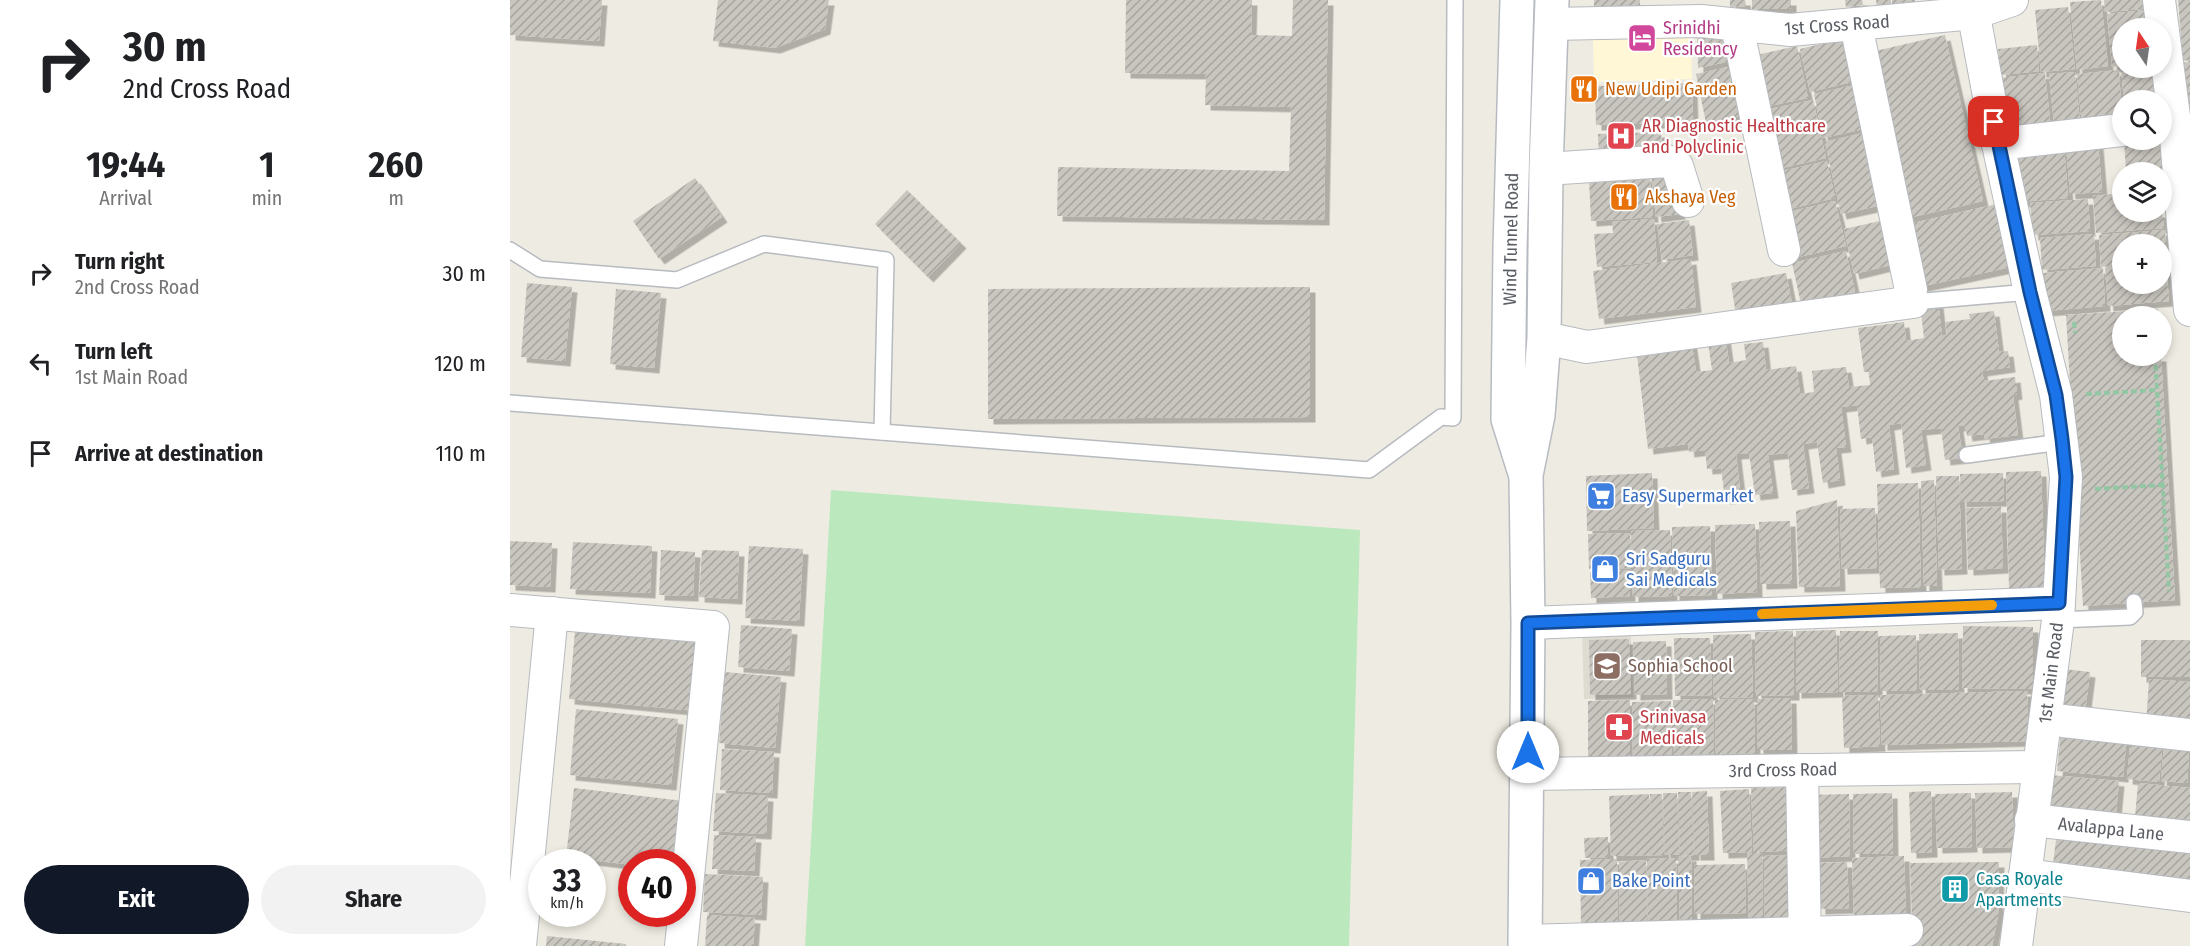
<!DOCTYPE html>
<meta charset="utf-8">
<style>
body{margin:0;font-family:"Fira Sans Condensed",sans-serif;background:#f2f2f2;color:#202124;height:100vh;display:flex;flex-direction:column;font-size:22px;white-space:nowrap}
*{box-sizing:border-box;margin:0}
p{font-size:20px;color:#757577}
.icon{flex:none;width:33px;height:33px;fill:none;stroke:currentColor;stroke-width:2;stroke-linecap:round;stroke-linejoin:round}
.map{position:relative;flex:1;overflow:hidden}
.panel{display:flex;flex-direction:column;background:#fff;width:510px}
.panel>*{flex:none}
.hud{background:#fff;color:#202124;overflow:hidden}
.needle{width:39px;rotate:347deg}
.buttons{position:absolute;left:1602px;top:18px;display:grid;gap:12px}
.buttons a{display:grid;place-items:center;width:60px;height:60px;border-radius:50%;background:#fff;box-shadow:0 3px 9px #0003;font-size:30px}
.speed{position:absolute;left:18px;top:849px;display:flex;gap:12px;font-size:30px;font-weight:700;text-align:center}
.speed>*{display:grid;place-content:center;width:78px;height:78px;border-radius:50%;background:#fff;box-shadow:0 3px 9px #0003;line-height:1}
.speed small{font-size:15px;font-weight:400}
.speed .limit{border:9px solid #d22;background:#fff;color:#111}
.pin{position:absolute;display:grid;place-items:center;width:51px;height:51px;color:#fff;margin:-26px;border-radius:12px;box-shadow:0 3px 9px #0006}
.me{position:absolute;width:66px;margin:-33px;rotate:0deg;stroke-linejoin:round;filter:drop-shadow(0 0 4px #0008)}
.turn{display:flex;align-items:center;gap:21px;height:126px;padding:0 24px;font-size:27px}
.turn .icon{width:78px;height:78px;stroke-width:2.5}
.turn b{display:block;font-size:42px;line-height:51px}
.eta{display:flex;justify-content:space-evenly;align-items:center;height:102px;text-align:center}
.eta b{font-size:36px;font-weight:700;line-height:42px}
.primary-button{display:flex;gap:12px;margin-top:auto;padding:12px 24px}
.primary-button a{flex:1;height:69px;border-radius:36px;background:#111827;color:#fff;font-size:24px;font-weight:700;line-height:69px;text-align:center}
.primary-button a+a{background:#f2f2f2;color:#202124}
ul{padding:0;list-style:none}
li{display:flex;align-items:center;gap:18px;height:90px;padding:0 24px}
li div{flex:1}
li b{display:block;font-size:22px}
li em{font-style:normal}
main{display:flex;flex:1;min-height:0}
.map>svg:first-child{display:block}
</style>
<main>
<section class="panel">
<div class="hud">
<div class="turn"><svg class="icon" aria-label="right" viewBox="0 0 24 24"><path d="M7 20v-9h11M14 6l5 5-5 5"/></svg><div><b>30 m</b>2nd Cross Road</div></div>
</div>
<div class="eta">
<div><b>19:44</b><p>Arrival</p></div>
<div><b>1</b><p>min</p></div>
<div><b>260</b><p>m</p></div>
</div>
<ul>
<li><svg class="icon" aria-label="right" viewBox="0 0 24 24"><path d="M7 20v-9h11M14 6l5 5-5 5"/></svg><div><b>Turn right</b><p>2nd Cross Road</p></div><em>30 m</em></li>
<li><svg class="icon" aria-label="left" viewBox="0 0 24 24"><path d="M17 20v-9H6M10 6l-5 5 5 5"/></svg><div><b>Turn left</b><p>1st Main Road</p></div><em>120 m</em></li>
<li><svg class="icon" aria-label="arrive" viewBox="0 0 24 24"><path d="M6 21V4h12l-3 4 3 4H6"/></svg><div><b>Arrive at destination</b></div><em>110 m</em></li>
</ul>
<div class="primary-button"><a>Exit</a><a>Share</a></div>
</section>
<div class="map">
<svg width="1680" height="946" viewBox="0 0 1680 946">
<defs>
<pattern id="building-hatch" width="6" height="6" patternUnits="userSpaceOnUse" patternTransform="scale(1.5)"><rect width="6" height="6" fill="#c9c6bf"/><path d="M-1 1l2-2M0 6l6-6M5 7l2-2" fill="none" stroke="#a6a49f"/></pattern>
<filter id="shadow"><feDropShadow dx="5.5" dy="5.5" stdDeviation="0" flood-color="#0004"/></filter>
</defs>
<rect width="100%" height="100%" fill="#eeece2"/>
<!-- commercial -->
<polygon fill="#fff7d6" points="1181,33 1182,79 1084,82 1083,37"/>
<!-- education -->
<polygon fill="#dedbd1" points="1121,633 1123,697 1074,699 1072,634"/>
<!-- green -->
<polygon fill="#bce8be" points="321,490 850,530 839,946 295,946"/>
<!-- building -->
<g fill="url(#building-hatch)" filter="url(#shadow)">
<polygon points="0,0 92,0 89,41 0,35"/>
<polygon points="208,0 319,0 315,29 265,48 203,41"/>
<polygon points="616,0 742,0 741,35 782,36 783,0 818,0 814,220 547,216 548,167 779,171 781,107 695,105 696,74 615,73"/>
<polygon points="1084,0 1130,0 1130,8 1084,9"/>
<polygon points="1220,0 1235,0 1236,6 1220,7"/>
<rect x="1242" y="0" width="39" height="9"/>
<polygon points="1335,0 1352,0 1353,5 1336,7"/>
<polygon points="1366,0 1381,0 1381,6 1367,7"/>
<polygon points="1382,0 1405,0 1405,3 1382,5"/>
<polygon points="1591,0 1598,66 1567,70 1560,2"/>
<polygon points="1594,0 1642,0 1643,8 1595,12"/>
<polygon points="1668,0 1680,0 1680,60 1673,61"/>
<polygon points="1558,7 1565,69 1531,72 1525,10"/>
<polygon points="1637,10 1639,28 1612,28 1612,65 1602,67 1597,14"/>
<polygon points="1187,31 1221,31 1226,60 1188,68"/>
<polygon points="1435,35 1473,201 1398,218 1361,52"/>
<polygon points="1341,37 1350,80 1300,92 1290,49"/>
<polygon points="1527,45 1529,71 1491,75 1488,49"/>
<polygon points="1287,46 1298,98 1249,108 1238,57"/>
<polygon points="1680,62 1680,108 1672,108 1669,63"/>
<polygon points="1227,65 1236,115 1196,123 1186,74"/>
<polygon points="1611,68 1644,68 1647,100 1614,100"/>
<polygon points="1609,70 1612,121 1572,125 1567,74"/>
<polygon points="1565,72 1570,122 1544,124 1539,74"/>
<polygon points="1535,73 1541,130 1495,134 1490,78"/>
<polygon points="1182,83 1183,122 1086,125 1085,86"/>
<polygon points="1349,84 1358,128 1313,138 1304,94"/>
<polygon points="1303,100 1316,158 1263,170 1250,111"/>
<polygon points="1361,131 1377,204 1331,214 1315,142"/>
<polygon points="1151,132 1152,157 1089,159 1088,134"/>
<polygon points="1614,140 1651,140 1655,186 1652,186 1652,172 1616,172"/>
<polygon points="1588,142 1592,192 1560,194 1556,144"/>
<polygon points="1554,146 1558,198 1508,202 1504,150"/>
<polygon points="1317,161 1325,198 1271,211 1263,173"/>
<polygon points="1166,172 1170,214 1146,217 1141,175"/>
<polygon points="1140,176 1143,217 1081,221 1079,180"/>
<polygon points="185,178 212,217 149,259 123,221"/>
<polygon points="397,190 451,243 418,277 365,224"/>
<polygon points="1612,193 1612,212 1652,212 1654,228 1586,233 1583,196"/>
<polygon points="1578,199 1580,231 1523,235 1520,203"/>
<polygon points="1325,201 1336,246 1280,259 1270,214"/>
<polygon points="1487,204 1501,267 1404,288 1390,226"/>
<polygon points="1144,219 1147,262 1087,267 1084,234 1103,233 1102,222"/>
<polygon points="1379,219 1389,263 1344,274 1334,229"/>
<polygon points="1179,220 1183,255 1152,260 1147,224"/>
<polygon points="1655,230 1657,262 1652,262 1652,244 1612,244 1612,265 1591,267 1589,235"/>
<polygon points="1584,234 1586,266 1532,270 1530,238"/>
<polygon points="1336,251 1345,292 1291,304 1282,263"/>
<polygon points="1181,259 1186,307 1089,319 1083,271"/>
<polygon points="1652,264 1656,264 1659,301 1598,306 1595,268 1612,267 1612,284 1652,284"/>
<polygon points="1593,268 1595,306 1536,311 1533,273"/>
<polygon points="1276,273 1282,304 1226,315 1221,283"/>
<polygon points="17,283 62,287 55,361 11,357"/>
<polygon points="800,287 800,417 478,419 478,289"/>
<polygon points="106,289 151,293 144,368 100,364"/>
<polygon points="1428,302 1432,336 1437,335 1435,322 1460,319 1459,314 1484,311 1489,352 1498,351 1500,367 1472,371 1474,381 1505,377 1507,394 1503,395 1508,435 1475,439 1474,434 1457,436 1455,425 1448,426 1453,458 1435,460 1431,428 1411,430 1416,465 1396,468 1391,423 1379,425 1384,469 1366,472 1362,437 1351,439 1347,405 1331,407 1336,447 1326,448 1330,480 1313,483 1307,442 1293,444 1299,488 1282,490 1278,453 1258,455 1263,493 1245,495 1239,453 1226,454 1231,497 1215,499 1211,468 1197,469 1195,450 1179,452 1178,444 1138,449 1127,355 1181,338 1186,372 1202,370 1197,336 1215,334 1219,363 1236,360 1234,344 1253,342 1256,370 1286,366 1290,394 1304,392 1302,371 1336,367 1339,387 1360,385 1359,372 1354,372 1348,328 1394,322 1396,341 1414,338 1410,304"/>
<polygon points="1648,309 1649,316 1612,316 1612,356 1651,356 1665,600 1573,606 1556,315"/>
<polygon points="1531,471 1535,588 1499,589 1496,472"/>
<polygon points="1142,473 1144,528 1077,531 1076,476"/>
<polygon points="1493,473 1494,501 1451,502 1450,474"/>
<polygon points="1426,476 1449,476 1452,569 1429,570"/>
<polygon points="1424,480 1427,586 1414,586 1411,481"/>
<polygon points="1408,483 1411,587 1370,588 1367,484"/>
<polygon points="1327,500 1330,586 1289,587 1286,511"/>
<polygon points="1491,507 1493,568 1458,570 1456,508"/>
<polygon points="1365,508 1367,568 1332,569 1330,509"/>
<polygon points="1280,521 1282,583 1251,584 1249,522"/>
<polygon points="1245,524 1247,592 1207,594 1205,525"/>
<polygon points="1200,526 1202,595 1164,596 1162,527"/>
<polygon points="1160,530 1162,596 1123,597 1122,568 1079,569 1078,534 1120,533 1122,565 1121,531"/>
<polygon points="0,541 42,543 40,587 0,585"/>
<polygon points="63,542 142,546 140,593 60,589"/>
<polygon points="239,546 293,549 289,621 235,618"/>
<polygon points="151,550 185,552 183,596 149,595"/>
<polygon points="192,550 229,551 227,599 189,597"/>
<polygon points="1119,570 1120,596 1081,598 1080,572"/>
<polygon points="231,625 282,629 279,671 228,667"/>
<polygon points="1453,626 1523,627 1523,689 1452,688"/>
<polygon points="1326,630 1328,692 1286,693 1286,631"/>
<polygon points="65,631 194,643 187,711 59,699"/>
<polygon points="1283,631 1284,695 1246,696 1245,632"/>
<polygon points="1330,631 1368,631 1367,692 1329,692"/>
<polygon points="1448,633 1449,690 1410,690 1409,634"/>
<polygon points="1241,634 1243,697 1204,698 1203,635"/>
<polygon points="1406,635 1407,691 1371,691 1370,636"/>
<polygon points="1164,638 1200,638 1202,695 1165,696"/>
<polygon points="1119,639 1121,694 1080,695 1079,640"/>
<rect x="1631" y="640" width="49" height="37"/>
<polygon points="1156,641 1157,694 1125,695 1123,642"/>
<polygon points="1553,669 1580,672 1574,720 1546,716"/>
<polygon points="215,672 271,677 265,748 209,743"/>
<polygon points="1639,679 1680,682 1680,729 1636,726"/>
<polygon points="1517,691 1519,741 1372,745 1370,695"/>
<polygon points="1368,695 1370,746 1334,748 1332,696"/>
<polygon points="1281,698 1282,750 1248,750 1247,699"/>
<polygon points="1203,699 1204,754 1164,755 1163,700"/>
<polygon points="1244,699 1245,753 1206,754 1205,700"/>
<polygon points="1120,700 1120,756 1078,757 1078,701"/>
<polygon points="1161,701 1162,756 1123,757 1122,702"/>
<polygon points="66,709 168,719 161,785 60,775"/>
<polygon points="1551,730 1617,736 1613,777 1547,771"/>
<polygon points="1655,736 1680,738 1677,783 1651,781"/>
<polygon points="1621,737 1653,739 1649,782 1617,779"/>
<polygon points="212,749 264,752 262,793 210,790"/>
<polygon points="1540,775 1609,781 1606,812 1537,806"/>
<polygon points="1628,783 1680,788 1680,822 1625,817"/>
<polygon points="1289,787 1291,850 1244,852 1241,788"/>
<polygon points="64,788 174,801 166,862 122,862 122,865 56,857"/>
<polygon points="1239,789 1242,852 1213,853 1210,791"/>
<polygon points="1197,791 1199,855 1185,855 1182,792"/>
<polygon points="1421,791 1422,852 1401,853 1399,792"/>
<polygon points="1168,792 1181,792 1184,855 1170,856"/>
<polygon points="1502,792 1504,847 1467,848 1465,793"/>
<polygon points="206,793 258,796 256,834 203,831"/>
<polygon points="1153,793 1167,793 1169,855 1155,855"/>
<polygon points="1382,793 1383,854 1344,854 1343,794"/>
<polygon points="1461,793 1462,847 1427,848 1425,794"/>
<polygon points="1139,794 1141,820 1140,794 1152,794 1154,855 1101,856 1099,796"/>
<polygon points="1339,794 1340,856 1300,858 1298,795"/>
<polygon points="1547,832 1680,846 1680,887 1542,872"/>
<polygon points="204,835 246,837 244,871 202,869"/>
<polygon points="1098,837 1098,857 1075,858 1074,838"/>
<polygon points="1237,853 1252,853 1253,920 1239,920"/>
<polygon points="1289,855 1291,918 1255,919 1254,856"/>
<polygon points="1181,856 1182,922 1170,922 1168,857"/>
<polygon points="1394,856 1396,913 1344,915 1342,858"/>
<polygon points="1166,858 1167,923 1138,924 1137,859"/>
<polygon points="1107,859 1108,926 1071,927 1070,860"/>
<polygon points="1136,860 1137,924 1110,925 1109,862"/>
<polygon points="1337,862 1339,908 1310,909 1309,863"/>
<polygon points="1489,862 1488,915 1482,946 1403,946 1400,863"/>
<polygon points="1235,864 1236,913 1185,914 1184,865"/>
<polygon points="195,874 253,877 251,915 193,912"/>
<polygon points="197,915 245,918 243,946 195,946"/>
<polygon points="37,936 116,944 116,946 36,946"/>
</g>
<g fill="none" stroke-linecap="round" stroke-linejoin="round">
<!-- lane casing -->
<g stroke="#b7babf" stroke-width="18">
<g id="lane">
<polyline points="0,250 30,269 167,280 254,244 376,260 372,432"/>
<polyline points="1403,302 1520,292"/>
<polyline points="0,403 859,470 931,417 943,418 945,0"/>
<polyline points="1457,455 1536,444 1553,439"/>
<polyline points="1548,620 1620,617 1625,612 1624,602"/>
</g>
</g>
<!-- street casing -->
<g stroke="#b7babf" stroke-width="34">
<g id="street">
<polyline points="1461,0 1488,144 1520,292 1546,395 1556,477 1548,620 1506,946"/>
<polyline points="1649,0 1665,124 1680,310"/>
<polyline points="1041,24 1191,21 1280,30 1464,13 1502,0"/>
<polyline points="1346,25 1401,290"/>
<polyline points="1227,26 1274,250"/>
<polyline points="1488,144 1612,130"/>
<polyline points="1036,169 1157,161 1167,166 1178,201"/>
<polyline points="1034,338 1077,347 1403,302"/>
<polyline points="0,610 203,627 171,946"/>
<polyline points="1018,623 1549,603"/>
<polyline points="1553,721 1680,735"/>
<polyline points="1292,770 1295,946"/>
<polyline points="1018,774 1529,767"/>
<polyline points="1521,820 1680,837"/>
<polyline points="1515,875 1680,896"/>
<polyline points="1015,941 1397,930"/>
<polyline points="10,946 42,613"/>
</g>
</g>
<!-- secondary casing -->
<g stroke="#b7bbc1" stroke-width="36">
<g id="secondary">
<polyline points="1007,0 1000,249 998,419 1015,473"/>
<polyline points="1015,946 1018,623 1016,475 1028,415 1034,338 1036,169 1042,0"/>
</g>
</g>
<!-- path -->
<g stroke="#93c7a4" stroke-width="4" stroke-dasharray="6 3" stroke-linecap="butt">
<polyline points="1564,322 1565,333"/>
<polyline points="1645,356 1659,591"/>
<polyline points="1576,394 1647,390"/>
<polyline points="1585,489 1653,485"/>
</g>
<!-- lane -->
<use href="#lane" stroke="#fff" stroke-width="15"/>
<!-- street -->
<use href="#street" stroke="#fff" stroke-width="32"/>
<!-- secondary -->
<use href="#secondary" stroke="#fff" stroke-width="33"/>
</g>
<g fill="none" stroke-linecap="round" stroke-linejoin="round">
<!-- route casing -->
<g stroke="#114b97" stroke-width="15">
<polyline id="route" points="1018,752 1018,623 1549,603 1556,477 1552,439 1546,395 1520,292 1484,122"/>
</g>
<!-- route -->
<use href="#route" stroke="#1a73e8" stroke-width="10"/>
<!-- slow -->
<polyline stroke="#f59e0b" stroke-width="10" points="1252,614 1482,605"/>
</g>
<!-- icons -->
<defs>
<g id="hotel-square" transform="scale(1.5)"><rect x="-9" y="-9" width="18" height="18" rx="4" fill="#d1479c" stroke="#fff"/><path d="M-6-4.5h1.5V1H6V5H4.5V3h-9V5H-6ZM-4 0a1.8 1.8 0 1 1 3.6 0ZM.5 0V-2.5h3Q6-2.5 6 0Z" fill="#fff"/></g>
<g id="restaurant-square" transform="scale(1.5)"><rect x="-9" y="-9" width="18" height="18" rx="4" fill="#e8710a" stroke="#fff"/><path d="M-5-6h1v4h1v-4h1v4h1v-4h1v5L-1.5 .5V6h-2V.5L-5-1ZM5-6V6H3V1.5H1.5Q1.5-4 5-6Z" fill="#fff"/></g>
<g id="hospital-square" transform="scale(1.5)"><rect x="-9" y="-9" width="18" height="18" rx="4" fill="#e0444e" stroke="#fff"/><path d="M-5-5h3v3.5h4V-5h3V5h-3V1.5h-4V5h-3Z" fill="#fff"/></g>
<g id="supermarket-square" transform="scale(1.5)"><rect x="-9" y="-9" width="18" height="18" rx="4" fill="#3f7fe0" stroke="#fff"/><path d="M-6-5.5h2.5l.6 2H6L4.5 2H-2.5L-4.4-4H-6ZM-1.5 3.2a1.3 1.3 0 1 0 .1 0ZM3 3.2a1.3 1.3 0 1 0 .1 0Z" fill="#fff"/></g>
<g id="shop-square" transform="scale(1.5)"><rect x="-9" y="-9" width="18" height="18" rx="4" fill="#3f7fe0" stroke="#fff"/><path d="M-5-2.5h2.3a2.7 3.5 0 0 1 5.4 0H5L5.5 6h-11ZM-1.5-2.5h3a1.5 2.3 0 0 0-3 0Z" fill="#fff"/></g>
<g id="school-square" transform="scale(1.5)"><rect x="-9" y="-9" width="18" height="18" rx="4" fill="#8d6e63" stroke="#fff"/><path d="M0-5L7-2L0 1L-7-2ZM-4 1L0 2.5L4 1V4Q0 6-4 4Z" fill="#fff"/></g>
<g id="pharmacy-square" transform="scale(1.5)"><rect x="-9" y="-9" width="18" height="18" rx="4" fill="#e0444e" stroke="#fff"/><path d="M-2-6h4v4h4v4h-4v4h-4v-4h-4v-4h4Z" fill="#fff"/></g>
<g id="building-square" transform="scale(1.5)"><rect x="-9" y="-9" width="18" height="18" rx="4" fill="#0f9aa8" stroke="#fff"/><path d="M-4-6H4V6H1V3H-1V6H-4ZM-2.5-4.3h1.7v1.8h-1.7ZM.8-4.3h1.7v1.8H.8ZM-2.5-1h1.7V.8h-1.7ZM.8-1h1.7V.8H.8Z" fill="#fff"/></g>
</defs>
<g fill-rule="evenodd">
<use href="#hotel-square" x="1132" y="38"/>
<use href="#restaurant-square" x="1074" y="89"/>
<use href="#hospital-square" x="1111" y="136"/>
<use href="#restaurant-square" x="1114" y="197"/>
<use href="#supermarket-square" x="1091" y="496"/>
<use href="#shop-square" x="1095" y="569"/>
<use href="#school-square" x="1097" y="666"/>
<use href="#pharmacy-square" x="1109" y="727"/>
<use href="#shop-square" x="1081" y="881"/>
<use href="#building-square" x="1445" y="889"/>
</g>
<g text-anchor="middle" stroke-width="4.5" stroke-linejoin="round" paint-order="stroke">
<!-- street labels -->
<g font-size="18" fill="#5a5e64" stroke="#fff">
<text transform="translate(1327 25) rotate(-4)" y="6">1st Cross Road</text>
<text transform="translate(1001 239) rotate(-89)" y="6">Wind Tunnel Road</text>
<text transform="translate(1541 673) rotate(-83)" y="6">1st Main Road</text>
<text transform="translate(1273 770) rotate(-1)" y="6">3rd Cross Road</text>
<text transform="translate(1601 829) rotate(6)" y="6">Avalappa Lane</text>
</g>
<!-- hotel labels -->
<g font-size="18" fill="#b23c85" stroke="#fff" text-anchor="start">
<text x="1153" y="34">Srinidhi<tspan x="1153" dy="21">Residency</tspan></text>
</g>
<!-- food labels -->
<g font-size="18" fill="#c56008" stroke="#fff" text-anchor="start">
<text x="1095" y="95">New Udipi Garden</text>
<text x="1135" y="203">Akshaya Veg</text>
</g>
<!-- health labels -->
<g font-size="18" fill="#be3a42" stroke="#fff" text-anchor="start">
<text x="1132" y="132">AR Diagnostic Healthcare<tspan x="1132" dy="21">and Polyclinic</tspan></text>
<text x="1130" y="723">Srinivasa<tspan x="1130" dy="21">Medicals</tspan></text>
</g>
<!-- shop labels -->
<g font-size="18" fill="#366cbe" stroke="#fff" text-anchor="start">
<text x="1112" y="502">Easy Supermarket</text>
<text x="1116" y="565">Sri Sadguru<tspan x="1116" dy="21">Sai Medicals</tspan></text>
<text x="1102" y="887">Bake Point</text>
</g>
<!-- education labels -->
<g font-size="18" fill="#785e54" stroke="#fff" text-anchor="start">
<text x="1118" y="672">Sophia School</text>
</g>
<!-- culture labels -->
<g font-size="18" fill="#0d838f" stroke="#fff" text-anchor="start">
<text x="1466" y="885">Casa Royale<tspan x="1466" dy="21">Apartments</tspan></text>
</g>
</g>
</svg>
<div class="buttons">
<a><svg class="needle" viewBox="-14 -14 28 28"><path d="M0-13l5 13h-10z" fill="#e53935"/><path d="M0 13l5-13h-10z" fill="#757577"/></svg></a>
<a><svg class="icon" aria-label="search" viewBox="0 0 24 24"><circle cx="10" cy="10" r="6"/><path d="M15 15l6 6"/></svg></a>
<a><svg class="icon" aria-label="layers" viewBox="0 0 24 24"><path d="M12 4l9 5-9 5-9-5zM3 14l9 5 9-5"/></svg></a>
<a>+</a>
<a>−</a>
</div>
<div class="speed"><div>33<small>km/h</small></div><div class="limit">40</div></div>
<div class="pin" style="left:1484px;top:122px;background:#d93025"><svg class="icon" aria-label="arrive" viewBox="0 0 24 24"><path d="M6 21V4h12l-3 4 3 4H6"/></svg></div>
<svg class="me" style="left:1018px;top:752px" viewBox="-20 -20 40 40"><circle r="19" fill="#fff"/><path d="M0-13L10 11 0 6-10 11z" fill="#1a73e8"/></svg>
</div>
</main>
